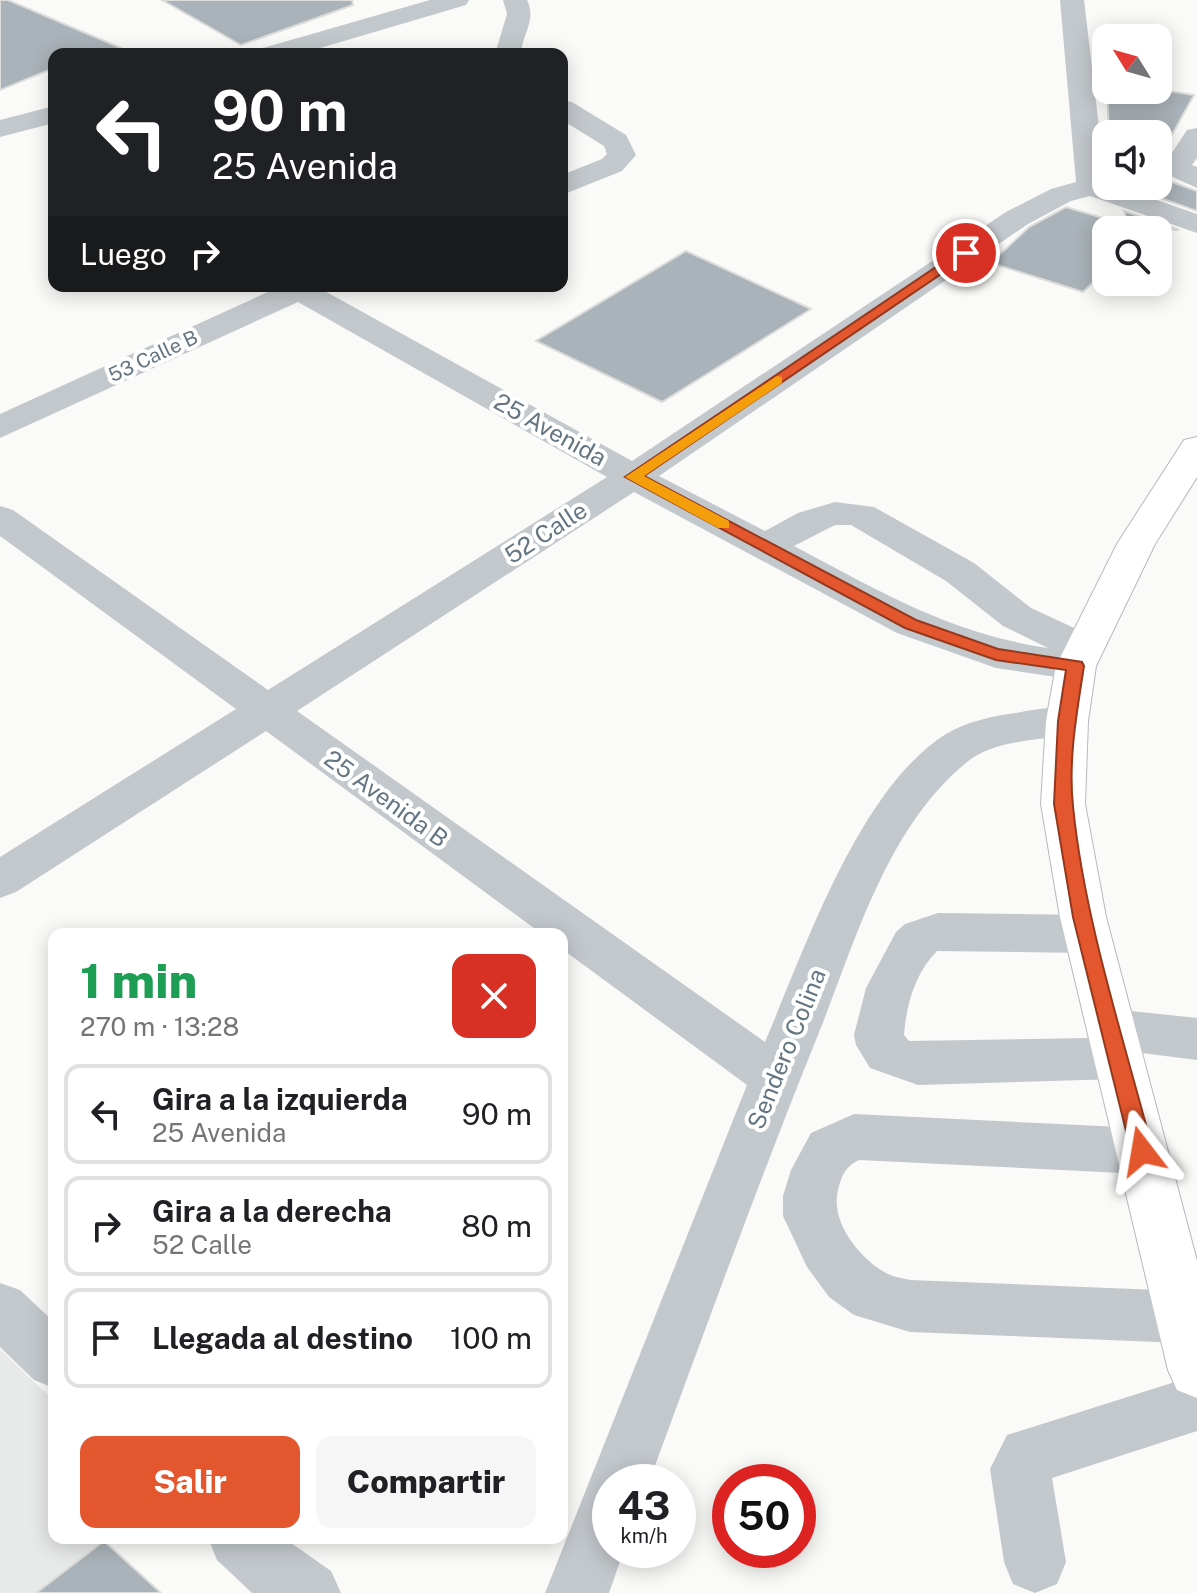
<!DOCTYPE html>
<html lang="es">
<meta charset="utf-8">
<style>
body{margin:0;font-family:"Public Sans",sans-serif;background:#f6f6f6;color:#202124;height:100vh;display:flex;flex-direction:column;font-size:30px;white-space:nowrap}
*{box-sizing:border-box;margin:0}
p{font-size:26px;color:#757577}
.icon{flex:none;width:44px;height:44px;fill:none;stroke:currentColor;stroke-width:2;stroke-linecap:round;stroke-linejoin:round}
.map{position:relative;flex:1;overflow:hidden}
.drawer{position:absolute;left:48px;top:928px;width:520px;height:616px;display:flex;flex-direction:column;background:#fff;border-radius:16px;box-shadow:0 4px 20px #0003}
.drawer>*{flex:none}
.top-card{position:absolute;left:48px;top:48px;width:520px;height:244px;border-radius:16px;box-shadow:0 4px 20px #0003;background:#202124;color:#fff;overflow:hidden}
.needle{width:52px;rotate:307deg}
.tools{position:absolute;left:1092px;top:24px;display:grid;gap:16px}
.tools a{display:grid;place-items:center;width:80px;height:80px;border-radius:16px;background:#fff;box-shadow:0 4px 20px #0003;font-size:40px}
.speed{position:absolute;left:592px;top:1464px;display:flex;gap:16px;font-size:40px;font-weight:700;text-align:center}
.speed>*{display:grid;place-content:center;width:104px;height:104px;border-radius:50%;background:#fff;box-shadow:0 4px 20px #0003;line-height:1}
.speed small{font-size:20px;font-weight:400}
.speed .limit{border:12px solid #d22;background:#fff;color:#111}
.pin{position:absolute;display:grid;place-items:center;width:68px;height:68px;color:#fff;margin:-34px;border:4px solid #fff;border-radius:50%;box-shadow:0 2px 8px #0007}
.me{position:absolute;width:88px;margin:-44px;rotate:346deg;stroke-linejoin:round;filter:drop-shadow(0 0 6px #0008)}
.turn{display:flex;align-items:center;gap:28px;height:168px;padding:0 32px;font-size:36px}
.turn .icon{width:104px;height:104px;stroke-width:2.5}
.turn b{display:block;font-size:56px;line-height:68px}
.then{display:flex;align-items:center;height:76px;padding:0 32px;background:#0003;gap:16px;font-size:30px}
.round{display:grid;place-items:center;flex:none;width:84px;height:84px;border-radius:16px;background:#f6f6f6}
.overview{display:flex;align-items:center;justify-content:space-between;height:136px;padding:0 32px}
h1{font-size:48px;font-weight:800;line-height:60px;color:#1e9e55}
.cta{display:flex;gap:16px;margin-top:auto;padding:16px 32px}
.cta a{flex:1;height:92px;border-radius:16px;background:#e4572e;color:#fff;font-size:32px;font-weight:800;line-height:92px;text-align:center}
.cta a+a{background:#f6f6f6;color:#202124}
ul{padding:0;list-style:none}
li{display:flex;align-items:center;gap:24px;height:100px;margin:0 16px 12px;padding:0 16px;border:4px solid #e0e0e0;border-radius:16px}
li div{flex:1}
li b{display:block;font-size:30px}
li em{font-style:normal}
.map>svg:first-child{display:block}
</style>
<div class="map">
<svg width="1197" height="1593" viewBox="0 0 1197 1593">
<rect width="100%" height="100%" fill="#fafaf8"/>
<!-- built -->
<polygon fill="#e8e9e9" points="0,1349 54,1401 54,1538 108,1538 36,1593 0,1593"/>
<!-- building -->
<g fill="#aab3b9" stroke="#dcdcda" stroke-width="2">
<polygon points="0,0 8,0 135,54 54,54 54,68 0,90"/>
<polygon points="162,0 352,0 353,5 241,45"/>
<polygon points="1107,90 1163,90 1194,95 1158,160 1158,134 1109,134"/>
<polygon points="1158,177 1197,191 1197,211 1126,186 1158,186"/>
<polygon points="1066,207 1106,219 1106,270 1083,292 991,263 1029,227"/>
<polygon points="1124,211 1179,230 1131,230"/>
<polygon points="686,251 811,309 662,402 536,341"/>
<polygon points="104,1541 161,1593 36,1593"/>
</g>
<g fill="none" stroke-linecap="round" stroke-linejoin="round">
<!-- major casing -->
<g stroke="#b5babe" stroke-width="2">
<polygon id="major" points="1197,437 1197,477 1155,544 1096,666 1088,721 1085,804 1106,917 1197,1261 1197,1398 1177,1390 1168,1370 1060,917 1041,804 1046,721 1056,666 1117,544 1184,440"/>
</g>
<!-- minor -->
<g fill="#c3c8cc" fill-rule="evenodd">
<polygon points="430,0 469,0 466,5 300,54 259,54 263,48"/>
<path d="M503,0H527C537,20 522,34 521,54H495L507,14Z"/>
<path d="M1060,0H1084L1106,186H1117L1197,214V233L1090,196L1071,201L1028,224L659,476L765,531L798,513L835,502L874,507L974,563L1031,608L1098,639L1104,649L1098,659L1093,660L1096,666L1090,676L1076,680L996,668L897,633L634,492L297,711L765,1042C804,951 859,788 946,734C966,722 992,716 1016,713C1038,709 1060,704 1082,711L1088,721L1082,731C1044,743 1000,736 967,762C886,828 855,943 818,1035C758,1183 704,1333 649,1482H610V1550H624L609,1593H545L747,1085L562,949V934H542L266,731L16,892L0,898V857L236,709L0,536V506L13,510L268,690L607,477L298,302L0,438V414L281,286H323L321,289L632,461L1006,212L1051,189L1076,182ZM835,525H851L946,581L1003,626L1048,648C951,634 879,591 794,546Z"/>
<polygon points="562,100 572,102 626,135 636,155 622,171 562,195 562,175 602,159 607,154 604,146 562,120"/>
<polygon points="54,106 54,123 0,137 0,120"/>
<polygon points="1197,128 1197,158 1192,165 1197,167 1197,188 1166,174 1162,168 1187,130"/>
<path d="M938,913L1087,915L1104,921L1111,934L1104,947L1087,953L937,951C915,973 906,1006 904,1035L909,1041L1092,1038L1087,1029L1094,1015L1112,1009L1197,1018V1060L1142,1053L1144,1058L1137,1073L1119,1079L918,1085L870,1068L856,1045L854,1035L866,988L896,932L905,924Z"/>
<path d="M854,1114L1142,1128L1161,1135L1168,1151L1161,1167L1142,1174L859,1160C845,1167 842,1175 838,1190C830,1221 859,1258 886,1273C893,1277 902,1278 910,1280L1183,1291L1197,1296V1338L1183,1343L910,1332L854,1315L829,1297L807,1267L783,1216V1196L791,1170L811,1133Z"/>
<polygon points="0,1283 20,1290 54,1322 54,1388 34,1380 0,1347"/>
<polygon points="1197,1375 1197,1431 1052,1478 1066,1562 1057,1584 1035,1593 1013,1584 1004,1562 990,1469 1007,1435"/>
<polygon points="208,1538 284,1538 331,1571 341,1593 252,1593 217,1560"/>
</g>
<!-- major -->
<use href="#major" fill="#fff" fill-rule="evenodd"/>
</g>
<!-- route -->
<path fill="#e4572e" stroke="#94391e" stroke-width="2" d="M961,250L972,253L644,476L916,620L998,649L1082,662L1084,666C1077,711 1068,760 1073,806C1084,919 1124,1040 1153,1151L1150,1158L1142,1160L1134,1158L1131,1151L1073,917L1054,804L1058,721L1066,670L996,660L905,628L625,477Z"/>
<!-- slow -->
<polygon fill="#f59e0b" points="777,376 782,377 782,383 644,476 729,521 729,528 718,528 625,477"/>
<g text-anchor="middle" stroke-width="8" stroke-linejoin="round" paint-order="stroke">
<!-- far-street labels -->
<g font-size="20" fill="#657683" stroke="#fff">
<text transform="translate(153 356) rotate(-25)" y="7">53 Calle B</text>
</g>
<!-- street labels -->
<g font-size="24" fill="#657683" stroke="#fff">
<text transform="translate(550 430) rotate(29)" y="8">25 Avenida</text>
<text transform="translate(546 533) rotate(-33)" y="8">52 Calle</text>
<text transform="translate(386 799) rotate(36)" y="8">25 Avenida B</text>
<text transform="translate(787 1049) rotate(-68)" y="8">Sendero Colina</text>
</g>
</g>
</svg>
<div class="tools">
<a><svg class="needle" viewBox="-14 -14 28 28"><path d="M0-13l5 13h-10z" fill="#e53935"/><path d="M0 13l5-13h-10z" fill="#757577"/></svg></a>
<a><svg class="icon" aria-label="sound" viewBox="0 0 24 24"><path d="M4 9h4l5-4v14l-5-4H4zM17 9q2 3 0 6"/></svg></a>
<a><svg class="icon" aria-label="search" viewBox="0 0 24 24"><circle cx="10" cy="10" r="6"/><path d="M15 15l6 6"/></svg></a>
</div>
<div class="speed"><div>43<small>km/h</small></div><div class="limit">50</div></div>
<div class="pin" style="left:966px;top:253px;background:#d93025"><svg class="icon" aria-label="arrive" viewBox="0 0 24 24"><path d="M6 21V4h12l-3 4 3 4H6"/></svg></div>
<svg class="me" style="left:1142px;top:1151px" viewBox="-20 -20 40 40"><path d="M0-17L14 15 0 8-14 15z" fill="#e4572e" stroke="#fff" stroke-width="4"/></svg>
<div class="top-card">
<div class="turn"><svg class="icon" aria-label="left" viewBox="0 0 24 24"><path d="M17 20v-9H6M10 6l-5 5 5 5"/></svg><div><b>90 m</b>25 Avenida</div></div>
<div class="then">Luego<svg class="icon" aria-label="right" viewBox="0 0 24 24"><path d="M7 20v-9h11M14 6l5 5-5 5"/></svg></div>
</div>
<section class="drawer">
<div class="overview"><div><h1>1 min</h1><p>270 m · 13:28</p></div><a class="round" style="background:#d93025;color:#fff"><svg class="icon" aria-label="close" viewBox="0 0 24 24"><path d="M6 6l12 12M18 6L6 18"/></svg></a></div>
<ul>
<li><svg class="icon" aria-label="left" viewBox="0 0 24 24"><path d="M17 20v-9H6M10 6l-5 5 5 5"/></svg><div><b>Gira a la izquierda</b><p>25 Avenida</p></div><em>90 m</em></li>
<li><svg class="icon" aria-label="right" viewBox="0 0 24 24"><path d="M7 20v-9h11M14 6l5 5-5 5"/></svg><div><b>Gira a la derecha</b><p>52 Calle</p></div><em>80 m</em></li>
<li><svg class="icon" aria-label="arrive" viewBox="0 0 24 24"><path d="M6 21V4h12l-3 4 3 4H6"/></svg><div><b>Llegada al destino</b></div><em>100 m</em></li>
</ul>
<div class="cta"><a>Salir</a><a>Compartir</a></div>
</section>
</div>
